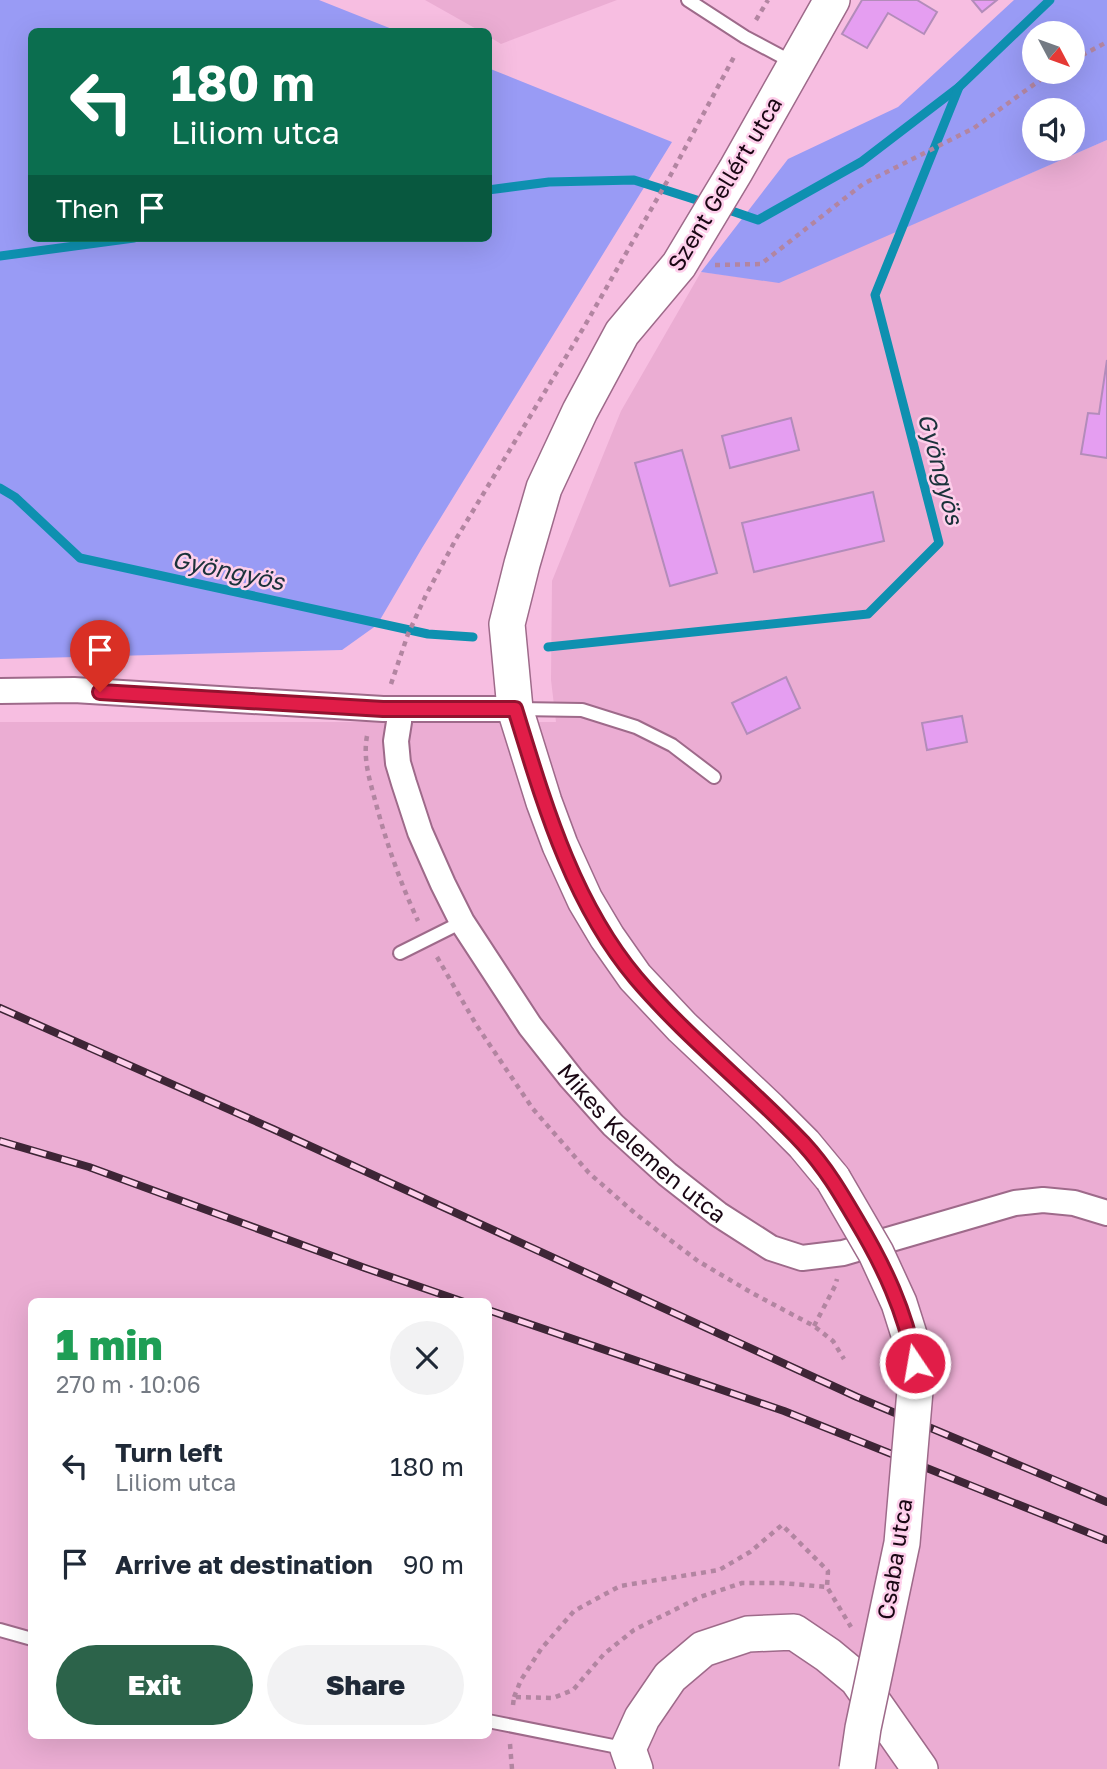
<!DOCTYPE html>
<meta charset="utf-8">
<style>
body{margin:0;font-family:"Golos Text",sans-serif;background:#f2f2f3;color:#1f2937;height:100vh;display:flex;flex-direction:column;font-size:26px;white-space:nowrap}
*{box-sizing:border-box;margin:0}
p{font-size:23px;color:#747a83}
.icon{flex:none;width:38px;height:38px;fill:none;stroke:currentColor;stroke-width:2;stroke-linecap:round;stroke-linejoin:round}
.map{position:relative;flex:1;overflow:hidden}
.details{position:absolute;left:28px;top:1298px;width:464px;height:441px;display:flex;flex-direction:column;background:#fff;border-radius:10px;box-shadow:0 7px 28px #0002}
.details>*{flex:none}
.banner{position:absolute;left:28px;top:28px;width:464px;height:214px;border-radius:10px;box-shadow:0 7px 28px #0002;background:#0b6e4f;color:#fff;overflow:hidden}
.needle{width:46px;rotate:131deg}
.fabs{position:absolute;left:1022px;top:21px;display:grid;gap:14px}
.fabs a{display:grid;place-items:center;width:63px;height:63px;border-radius:50%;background:#fff;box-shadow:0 7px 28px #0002;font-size:35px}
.pin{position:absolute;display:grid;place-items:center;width:60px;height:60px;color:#fff;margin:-72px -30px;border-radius:50% 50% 50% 0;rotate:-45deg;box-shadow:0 0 7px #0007}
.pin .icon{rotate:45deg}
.me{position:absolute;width:77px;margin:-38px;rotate:348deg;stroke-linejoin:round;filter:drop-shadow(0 0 5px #0008)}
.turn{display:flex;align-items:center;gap:24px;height:147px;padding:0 28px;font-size:32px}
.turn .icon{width:91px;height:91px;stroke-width:2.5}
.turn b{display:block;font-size:49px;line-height:60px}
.then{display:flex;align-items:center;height:66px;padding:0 28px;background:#0003;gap:14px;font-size:26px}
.round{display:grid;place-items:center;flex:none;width:74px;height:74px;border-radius:37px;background:#f2f2f3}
.overview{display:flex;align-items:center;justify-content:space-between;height:119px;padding:0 28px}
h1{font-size:42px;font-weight:800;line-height:52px;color:#1e9e55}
.button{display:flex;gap:14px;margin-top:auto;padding:14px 28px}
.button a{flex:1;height:80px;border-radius:42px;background:#2c634a;color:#fff;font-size:28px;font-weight:800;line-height:80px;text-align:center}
.button a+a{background:#f2f2f3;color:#1f2937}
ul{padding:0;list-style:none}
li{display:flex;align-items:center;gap:21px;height:98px;padding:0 28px}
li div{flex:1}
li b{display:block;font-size:26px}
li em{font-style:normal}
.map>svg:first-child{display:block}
</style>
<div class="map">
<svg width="1107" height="1769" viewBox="0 0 1107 1769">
<rect width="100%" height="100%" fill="#f7bee1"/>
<!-- built -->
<g fill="#ebadd3" fill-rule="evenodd">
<polygon points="425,0 617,0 501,44 488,36 488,32 480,31"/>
<path d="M1107,140V1769H0V722H556L551,680L552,581L621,411L701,272L779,282ZM32,1302H488V1736H32Z"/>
</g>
<!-- green -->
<g fill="#999bf5" fill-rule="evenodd">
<polygon points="0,0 319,0 397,31 32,32 32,238 488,238 488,68 672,142 422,548 377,625 342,650 0,659"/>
<path d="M1014,0H1107V140L779,283L701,272L788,159L898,107ZM1034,33H1073V72H1034ZM1034,110H1073V149H1034Z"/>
</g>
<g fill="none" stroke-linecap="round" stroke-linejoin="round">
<!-- stream -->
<g stroke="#0e90b0" stroke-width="9">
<polyline points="488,190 549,182 634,180 706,203"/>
<polyline points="723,208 758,220 861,162 959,87 1050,0"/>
<polyline points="0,256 134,238"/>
<polyline points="0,488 15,497 80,558 428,634 473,637"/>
<polyline points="548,647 868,614 939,543 875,295 959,87"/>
</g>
</g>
<!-- building -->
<g fill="#e59ef1" stroke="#b38cba" stroke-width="2">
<polygon points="862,0 917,0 937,12 924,34 888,13 867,48 842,34"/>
<polygon points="972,0 997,0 982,12"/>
<polygon points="1107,360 1107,458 1081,454 1088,413 1099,414"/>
<polygon points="791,418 799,450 730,468 722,436"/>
<polygon points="682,450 717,573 670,586 635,463"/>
<polygon points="873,492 884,541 754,572 742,523"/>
<polygon points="786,677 800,708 747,734 732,703"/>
<polygon points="962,716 967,742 927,750 922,723"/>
</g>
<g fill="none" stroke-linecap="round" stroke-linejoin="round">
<!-- lane casing -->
<g stroke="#9e6a8a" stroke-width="16">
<g id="lane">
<polyline points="688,0 745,37 792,62"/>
<polyline points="518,709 582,710 636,727 672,745 714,777"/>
<polyline points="400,953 462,922"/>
<polyline points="0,1630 32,1639"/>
<polyline points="488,1721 628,1749"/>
</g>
</g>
<!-- street casing -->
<g stroke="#9e6a8a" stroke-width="28">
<g id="street">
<polyline points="0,691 74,690 383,709 515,709"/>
<path id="s1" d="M399,709V722L396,741L398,763L404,783L420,832L443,884L462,922L530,1026L571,1078L613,1125L667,1174L718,1214L771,1248L802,1258L843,1253L1015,1203L1043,1200L1074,1203L1107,1213"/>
</g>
</g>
<!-- secondary casing -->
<g stroke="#9e6a8a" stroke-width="38">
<g id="secondary">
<polyline points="832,0 736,170 679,265 622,333 580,411 544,488 522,564 507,624 515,709 544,802 560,845 585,900 607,937 635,977 682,1027 769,1109 804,1144 833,1179"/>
<polyline points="635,1769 628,1749 642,1718 670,1677 703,1649 748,1634 794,1632 828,1655 857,1679 920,1769"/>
</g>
</g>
<!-- path -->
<g stroke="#b285a1" stroke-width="4.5" stroke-dasharray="5 5" stroke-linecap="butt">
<polyline points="756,20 768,0"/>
<polyline points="1073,60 1107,42"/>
<polyline points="715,265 761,264 863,184 974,128 1051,72"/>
<polyline points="391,684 408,634 426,595 456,539 584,327 669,178 735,55"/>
<path d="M367,736C363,758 369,778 375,800C386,842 400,882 418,921"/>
<polyline points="437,957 477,1026 533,1109 589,1173 637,1215 698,1261 752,1293 814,1326 833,1341 844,1359"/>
<polyline points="814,1326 835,1286 837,1279"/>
<polyline points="514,1697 521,1680 541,1649 574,1611 620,1586 719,1570 750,1552 782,1525 828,1571 827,1587"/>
<polyline points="513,1705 514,1697 553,1698 573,1690 604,1654 634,1630 700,1597 742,1583 782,1583 827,1587 851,1627"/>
<polyline points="510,1744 512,1769"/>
</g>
<!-- lane -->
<use href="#lane" stroke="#fff" stroke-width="12"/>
<!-- street -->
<use href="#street" stroke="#fff" stroke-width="24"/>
<!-- secondary -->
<use href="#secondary" stroke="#fff" stroke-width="35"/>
<!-- rail casing -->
<g stroke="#3e2536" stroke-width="8">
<g id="rail">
<polyline points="0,1008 273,1129 857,1397 1107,1502"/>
<polyline points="0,1141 89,1167 365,1268 464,1302"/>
<polyline points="488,1310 784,1411 1107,1540"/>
</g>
</g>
<!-- rail -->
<use href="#rail" stroke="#fecfeb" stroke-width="5" stroke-dasharray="16" stroke-linecap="butt"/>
<!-- secondary-bridge casing -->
<g stroke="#9e6a8a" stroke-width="38" stroke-linecap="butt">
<polyline id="secondary-bridge" points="833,1179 876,1253 899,1303 912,1344 916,1379 902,1543 863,1728 857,1769"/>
</g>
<!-- secondary-bridge -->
<use href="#secondary-bridge" stroke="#fff" stroke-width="35"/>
</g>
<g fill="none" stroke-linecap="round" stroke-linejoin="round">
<!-- route casing -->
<g stroke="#92132f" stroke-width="18">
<path id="route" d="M100,692L383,709H515C544,803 572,902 636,978C687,1038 749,1086 803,1143C826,1168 840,1192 857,1221C884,1266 905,1311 915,1363"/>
</g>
<!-- route -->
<use href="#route" stroke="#e11d48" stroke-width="12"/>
</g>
<g text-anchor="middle" stroke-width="5" stroke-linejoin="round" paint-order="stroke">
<!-- street labels -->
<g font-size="23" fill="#1a0714" stroke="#fecfeb">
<text transform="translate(725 184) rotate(-59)" y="8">Szent Gellért utca</text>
<text dy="8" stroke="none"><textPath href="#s1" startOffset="513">Mikes Kelemen utca</textPath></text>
<text transform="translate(895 1559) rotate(-81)" y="8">Csaba utca</text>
</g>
<!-- water labels -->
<g font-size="24" font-style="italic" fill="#1a323a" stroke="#fecfeb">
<text transform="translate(940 469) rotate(75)" y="8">Gyöngyös</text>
<text transform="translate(228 571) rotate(12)" y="8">Gyöngyös</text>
</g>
</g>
</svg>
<div class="fabs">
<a><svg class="needle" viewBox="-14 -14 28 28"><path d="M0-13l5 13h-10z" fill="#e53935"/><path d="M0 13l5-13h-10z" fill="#747a83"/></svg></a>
<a><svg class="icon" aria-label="sound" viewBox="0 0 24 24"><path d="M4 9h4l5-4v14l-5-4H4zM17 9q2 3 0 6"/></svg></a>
</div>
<div class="pin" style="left:100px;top:692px;background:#d93025"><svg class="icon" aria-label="arrive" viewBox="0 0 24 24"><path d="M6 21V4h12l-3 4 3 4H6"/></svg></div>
<svg class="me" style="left:915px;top:1363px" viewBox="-20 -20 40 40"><circle r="17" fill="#e11d48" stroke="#fff" stroke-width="3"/><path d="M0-11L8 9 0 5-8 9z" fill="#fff"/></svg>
<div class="banner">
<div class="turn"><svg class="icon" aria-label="left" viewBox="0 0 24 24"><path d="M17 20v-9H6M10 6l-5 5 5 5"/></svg><div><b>180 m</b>Liliom utca</div></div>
<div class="then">Then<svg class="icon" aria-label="arrive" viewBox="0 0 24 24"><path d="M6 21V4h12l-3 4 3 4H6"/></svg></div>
</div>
<section class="details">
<div class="overview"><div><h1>1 min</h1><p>270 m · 10:06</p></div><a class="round"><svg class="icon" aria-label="close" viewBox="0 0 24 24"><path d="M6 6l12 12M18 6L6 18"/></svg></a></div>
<ul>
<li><svg class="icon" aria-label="left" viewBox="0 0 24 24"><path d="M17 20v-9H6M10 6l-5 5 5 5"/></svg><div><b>Turn left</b><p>Liliom utca</p></div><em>180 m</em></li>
<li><svg class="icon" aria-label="arrive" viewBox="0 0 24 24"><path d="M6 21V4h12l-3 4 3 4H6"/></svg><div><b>Arrive at destination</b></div><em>90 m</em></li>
</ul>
<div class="button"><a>Exit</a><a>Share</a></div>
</section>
</div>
